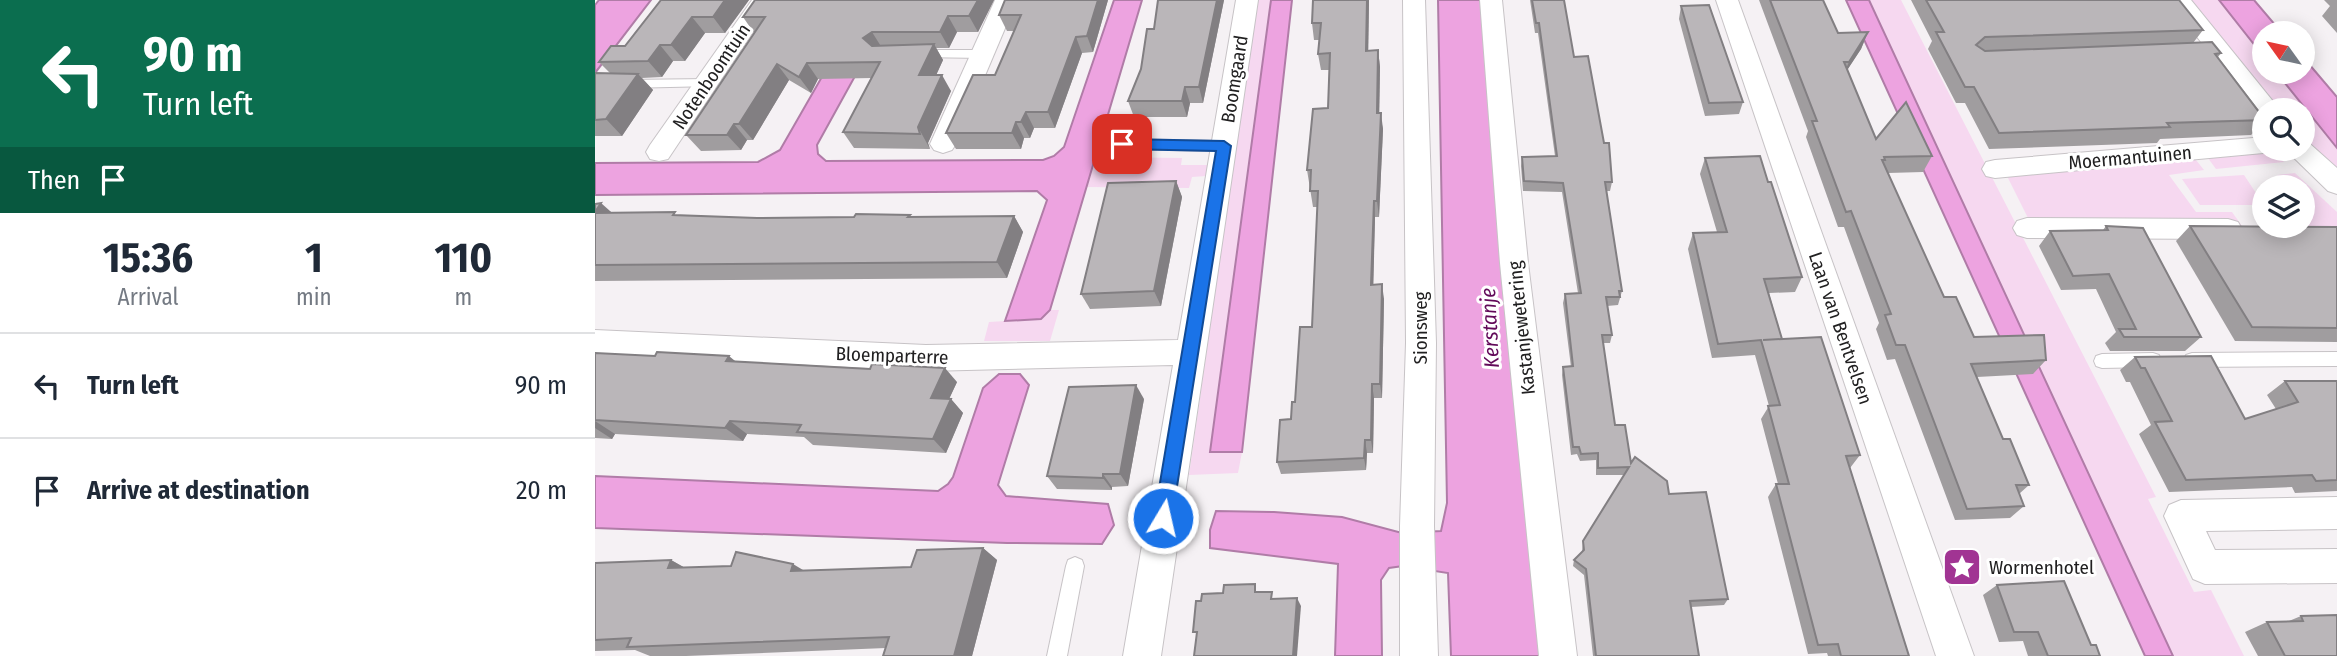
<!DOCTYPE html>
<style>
body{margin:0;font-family:"Fira Sans Condensed",sans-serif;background:#f2f2f3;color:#1f2937;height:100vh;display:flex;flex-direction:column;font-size:26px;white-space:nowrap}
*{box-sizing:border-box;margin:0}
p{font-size:23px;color:#747a83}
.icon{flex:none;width:38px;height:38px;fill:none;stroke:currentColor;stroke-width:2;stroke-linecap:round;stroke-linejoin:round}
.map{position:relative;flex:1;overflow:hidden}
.sheet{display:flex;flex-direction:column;background:#fff;width:595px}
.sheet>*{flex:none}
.top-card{background:#0b6e4f;color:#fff;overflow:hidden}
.needle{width:46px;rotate:303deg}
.buttons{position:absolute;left:1657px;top:21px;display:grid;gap:14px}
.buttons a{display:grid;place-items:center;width:63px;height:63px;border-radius:50%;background:#fff;box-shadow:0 4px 18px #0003;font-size:35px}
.pin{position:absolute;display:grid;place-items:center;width:60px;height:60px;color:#fff;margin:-30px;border-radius:14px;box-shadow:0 4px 10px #0006}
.me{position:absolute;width:77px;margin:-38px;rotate:9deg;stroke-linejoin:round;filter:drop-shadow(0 0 5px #0008)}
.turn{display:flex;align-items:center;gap:24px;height:147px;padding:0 28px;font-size:32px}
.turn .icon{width:91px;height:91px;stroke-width:2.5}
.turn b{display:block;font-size:49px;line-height:60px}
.then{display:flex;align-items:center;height:66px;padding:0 28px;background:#0003;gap:14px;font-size:26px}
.eta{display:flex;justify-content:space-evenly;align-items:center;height:119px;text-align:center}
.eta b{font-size:42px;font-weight:700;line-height:49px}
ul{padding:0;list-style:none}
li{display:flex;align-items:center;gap:21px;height:105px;padding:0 28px;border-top:2px solid #e0e1e3}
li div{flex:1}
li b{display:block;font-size:26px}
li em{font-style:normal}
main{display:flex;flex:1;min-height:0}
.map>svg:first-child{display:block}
</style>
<main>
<section class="sheet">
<div class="top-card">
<div class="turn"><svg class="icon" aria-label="left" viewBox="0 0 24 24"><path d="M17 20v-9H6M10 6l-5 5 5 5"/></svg><div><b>90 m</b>Turn left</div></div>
<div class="then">Then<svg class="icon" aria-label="arrive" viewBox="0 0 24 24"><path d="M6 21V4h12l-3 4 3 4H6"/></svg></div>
</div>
<div class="eta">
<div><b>15:36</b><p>Arrival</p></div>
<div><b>1</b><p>min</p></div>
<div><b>110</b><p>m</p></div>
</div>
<ul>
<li><svg class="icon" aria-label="left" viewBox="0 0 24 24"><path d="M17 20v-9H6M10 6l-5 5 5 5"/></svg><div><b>Turn left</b></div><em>90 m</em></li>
<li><svg class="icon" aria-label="arrive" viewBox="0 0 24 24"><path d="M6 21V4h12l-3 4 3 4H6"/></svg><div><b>Arrive at destination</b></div><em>20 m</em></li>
</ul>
</section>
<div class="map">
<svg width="1742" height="656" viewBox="0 0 1742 656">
<rect width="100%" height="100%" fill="#f5f1f4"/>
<!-- green -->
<g fill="#f6d8f0">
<polygon points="662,0 676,0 616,452 647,452 643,473 594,475"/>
<polygon points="1274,0 1306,0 1561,497 1553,499 1599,592 1616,590 1649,656 1578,656"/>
<polygon points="1596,0 1624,0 1669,57 1670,72 1681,72 1742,148 1742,171 1708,139 1708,110 1683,110"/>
<polygon points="1676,149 1689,162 1621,169 1610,154"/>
<polygon points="1597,155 1609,170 1574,175 1601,212 1637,212 1647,226 1437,226 1412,176"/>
<polygon points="502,157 587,158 586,165 614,165 611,176 597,177 594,188 492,187"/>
<polygon points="1700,173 1742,212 1742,226 1703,226 1708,226 1708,211 1717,210 1708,201 1708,187 1694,187 1682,175"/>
<polygon points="1649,175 1669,205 1605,205 1587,179"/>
<polygon points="455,310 464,310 455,341 389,341 394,322 446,319"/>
</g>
<!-- water -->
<g fill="#eda3e0" stroke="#b07ca7" stroke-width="2">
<polygon points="4,0 56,0 0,73 0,5"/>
<polygon points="271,0 302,0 222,145 223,154 231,161 448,160 459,156 469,147 519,0 547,0 455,310 446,319 410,321 452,200 442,191 0,195 0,163 163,162 185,150"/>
<polygon points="676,0 697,0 647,452 615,452"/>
<polygon points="843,0 888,0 949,656 856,656 853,573 808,566 794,568 786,580 787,656 740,656 743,564 615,548 615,530 621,511 679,512 747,517 807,533 846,531 852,503"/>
<polygon points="1251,0 1274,0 1578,656 1550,656"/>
<polygon points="1624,0 1659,0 1687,33 1670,33 1669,57"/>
<polygon points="1708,57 1742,97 1742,148 1681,72 1708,72"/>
<polygon points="404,374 425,374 434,385 403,485 411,496 513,504 519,525 507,544 412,543 0,528 0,476 343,491 353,484 358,477 388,388"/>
</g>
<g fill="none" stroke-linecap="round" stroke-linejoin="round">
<!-- lane casing -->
<g stroke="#c7c3c6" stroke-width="2">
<g id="lane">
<polygon points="325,50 388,50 394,54 388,58 321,57 321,51"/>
<polygon points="113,79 119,83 118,86 32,88 26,84 32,80"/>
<polygon points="527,139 629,141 636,146 629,151 527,149 520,144"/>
<polygon points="1742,352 1742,366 1597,367 1591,365 1589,360 1591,355 1597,353"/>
<polygon points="1558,353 1564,355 1566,360 1564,365 1558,367 1507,368 1501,366 1499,361 1501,356 1507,354"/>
<polygon points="480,557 487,560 489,566 472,656 452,656 471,566 473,560"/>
</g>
</g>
<!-- street casing -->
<g stroke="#c7c3c6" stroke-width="2">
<g id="street">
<polygon points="157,0 179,0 73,159 64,161 55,159 51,152 55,145"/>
<polygon points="400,0 422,0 361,144 357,150 348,153 339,150 335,144"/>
<polygon points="641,0 663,0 566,656 528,656 578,365 331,371 0,354 0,330 331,345 583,340"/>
<polygon points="808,0 830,0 841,343 839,526 843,656 805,656 805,526 811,343"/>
<polygon points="885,0 907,0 933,263 982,656 944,656 905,263"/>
<polygon points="1121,0 1143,0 1379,656 1341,656"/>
<polygon points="1573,0 1596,0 1685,110 1670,110 1670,118 1664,116"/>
<polygon points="1670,137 1670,149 1681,149 1679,152 1400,178 1391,176 1387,169 1391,162 1400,160"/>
<polygon points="1708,141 1714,143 1742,168 1742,194 1733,191 1696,155 1692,149 1708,149"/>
<polygon points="1432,218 1633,219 1643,222 1647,229 1643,236 1633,239 1432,238 1422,235 1418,228 1422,221"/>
<polygon points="1742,497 1742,529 1611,531 1620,550 1742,549 1742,583 1610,584 1598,579 1569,516 1574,505 1586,500"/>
</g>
</g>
<!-- lane -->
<use href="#lane" fill="#fff" fill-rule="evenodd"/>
<!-- street -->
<use href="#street" fill="#fff" fill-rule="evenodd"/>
</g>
<!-- wall -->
<g fill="#a09d9f">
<polygon points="66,0 154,0 130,33 110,33 90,61 78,61 67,77 47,78 58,90 27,136 0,136 0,73 15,73 4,62 30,46"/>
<polygon points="160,0 399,0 383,32 362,32 354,48 341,48 348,60 341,75 356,91 333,143 335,149 259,148 248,132 277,78 223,79 216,93 194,80 158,140 152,140 146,150 106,151 91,135 159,33 148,17"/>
<polygon points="513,0 498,52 487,53 460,128 439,128 435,138 429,138 426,149 361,149 351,133 400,75 419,31 412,31 404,15"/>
<polygon points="563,0 629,0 608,103 595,103 592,117 539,117 533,101 546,69 559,29"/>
<polygon points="718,0 774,0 773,51 783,50 785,67 784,113 788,129 784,217 780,217 778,285 789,299 787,398 779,398 778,453 772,453 771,470 686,474 682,462 700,402 717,327 723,207 718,207 712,170 733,108 734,70 726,70 723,54 724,40 719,40 717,23"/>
<polygon points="935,0 969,0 979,57 1017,182 1015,191 1011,191 1027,291 1023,305 1012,306 1017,335 1015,343 1008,343 1020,425 1036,463 1074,494 1133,599 1129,605 1096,607 1104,656 998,656 989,575 978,566 979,560 987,552 988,541 1029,475 1001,475 1001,460 985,461 982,454 976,455 967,375 968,367 976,367 968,303 970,294 983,293 967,192 928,191 926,166 927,157 960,156 943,33 940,33"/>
<polygon points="1164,0 1228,0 1243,33 1273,32 1266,49 1252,70 1281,139 1337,156 1328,172 1293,173 1349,297 1379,337 1451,360 1438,374 1382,377 1408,439 1434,485 1424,494 1429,506 1415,518 1360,520 1300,359 1292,360 1281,329 1284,323 1249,227 1243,227 1211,137 1213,131"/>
<polygon points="1316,0 1584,0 1608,30 1598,43 1626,53 1623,57 1670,118 1670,121 1656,135 1565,139 1562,143 1394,149 1370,103 1361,103 1333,49 1337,41"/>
<polygon points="1729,0 1742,0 1742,33 1727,16 1735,6"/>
<polygon points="1086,6 1148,102 1144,114 1110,116 1084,19"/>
<polygon points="1110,158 1173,182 1207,277 1200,292 1174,293 1187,339 1265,455 1255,468 1314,656 1233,656 1232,653 1213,654 1173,497 1181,484 1183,484 1166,419 1174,406 1160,355 1117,358 1093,249 1098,233 1122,232 1105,174"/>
<polygon points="581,181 587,197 566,306 495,309 486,294"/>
<polygon points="0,204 16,212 83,215 162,218 419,216 428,232 412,278 0,281"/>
<polygon points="1511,226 1606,337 1590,351 1515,351 1510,343 1521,332 1501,289 1466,290 1444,246 1455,231 1508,230"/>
<polygon points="1595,226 1742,227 1742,342 1640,341 1581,241"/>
<polygon points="0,353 140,361 362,382 354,399 356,399 368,413 351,453 218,445 209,437 152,434 148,441 20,434 17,439 0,438"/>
<polygon points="1540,357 1650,419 1681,409 1672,395 1690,381 1742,381 1742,491 1700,493 1697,487 1574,492 1544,434 1556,425 1535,382 1531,382 1525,370"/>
<polygon points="549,399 533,486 517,487 517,490 462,489 452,476"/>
<polygon points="388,548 402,560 377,656 288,656 291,648 91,656 55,656 40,650 0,651 0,563 76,560 90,568 210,571 316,567"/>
<polygon points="1402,585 1496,645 1505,656 1433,656 1428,641 1404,642 1388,595"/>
<polygon points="1706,616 1742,656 1663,656 1650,632 1672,622 1694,621"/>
</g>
<!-- shaded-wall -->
<g fill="#827f82">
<polygon points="130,0 154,0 130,33 118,17"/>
<polygon points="383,0 399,0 383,32 374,16"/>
<polygon points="503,0 513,0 498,52 492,36"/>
<polygon points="622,0 629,0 608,103 604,87"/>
<polygon points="772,0 774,0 773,67 771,51"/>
<polygon points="353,16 362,32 354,48 345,32"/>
<polygon points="97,17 110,33 90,61 76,45"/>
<polygon points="277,32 287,48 279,54 268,38"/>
<polygon points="1273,32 1266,49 1247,78 1254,62"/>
<polygon points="481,37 487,53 460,128 453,112"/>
<polygon points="339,44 348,60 334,91 324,75"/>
<polygon points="65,45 78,61 67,77 53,61"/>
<polygon points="783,50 785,67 784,129 782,113"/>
<polygon points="212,63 223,79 216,93 204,77"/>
<polygon points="182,64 194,80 158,140 144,124"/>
<polygon points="43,74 58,90 27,136 11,119"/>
<polygon points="347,75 356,91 333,143 335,149 323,127"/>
<polygon points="590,87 595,103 592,117 587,101"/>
<polygon points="431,112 439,128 435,138 426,122"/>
<polygon points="786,113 788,129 784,217 782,201"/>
<polygon points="421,122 429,138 426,149 417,133"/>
<polygon points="139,124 152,140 146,150 132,135"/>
<polygon points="581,181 587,197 566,306 559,291"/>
<polygon points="779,201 780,217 778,300 776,285"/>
<polygon points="6,203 24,219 0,212"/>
<polygon points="419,216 428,232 412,278 402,262"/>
<polygon points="787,284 789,299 787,398 785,384"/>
<polygon points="134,356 151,370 131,361"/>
<polygon points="350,368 362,382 348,412 336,398"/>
<polygon points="777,384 779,398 778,453 776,440"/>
<polygon points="541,385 549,399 533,486 525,474"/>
<polygon points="356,399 368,413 351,453 338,439"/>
<polygon points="0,421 20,434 17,439 0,428"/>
<polygon points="135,421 152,434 148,441 130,428"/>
<polygon points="770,440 772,453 771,470 769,458"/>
<polygon points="508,474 517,487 517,490 508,478"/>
<polygon points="388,548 402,560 377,656 359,656"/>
<polygon points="76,560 99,573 73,568"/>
<polygon points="198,564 218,576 196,571"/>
<polygon points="702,598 706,606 702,656 698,656"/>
</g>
<!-- building -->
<g fill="#bab6b9" stroke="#827f82" stroke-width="2">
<polygon points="66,0 130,0 118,17 97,17 76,45 65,45 53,61 4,62 16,46 30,46"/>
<polygon points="160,0 383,0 374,16 353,16 345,32 277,32 268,38 277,46 339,44 324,75 347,75 323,127 325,134 248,132 285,62 212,63 204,77 182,64 144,124 139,124 132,135 91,135 170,17 148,17"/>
<polygon points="410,0 503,0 492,36 481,37 453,112 431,112 426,122 421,122 417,133 351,133 378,75 400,75 426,15 404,15"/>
<polygon points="563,0 622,0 604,87 590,87 587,101 533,101 546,69 552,29 559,29"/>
<polygon points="718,0 772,0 771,51 783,50 782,113 786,113 782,201 779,201 776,285 787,284 785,384 777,384 776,440 770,440 769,458 682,462 685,420 696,419 697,402 700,402 705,327 717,327 723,191 715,191 716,170 712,170 718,109 733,108 735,53 723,54 726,23 717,23"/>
<polygon points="937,0 969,0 979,57 993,56 1009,143 1014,143 1017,182 1010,182 1027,291 1024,291 1025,297 1011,297 1017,335 1007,335 1020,425 1030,425 1036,463 1040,457 1072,481 1074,494 1111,492 1133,599 1095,601 1104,656 1001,656 991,569 979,560 989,550 988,541 1034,467 1003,468 1003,453 986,454 984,447 978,447 968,367 978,366 970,294 986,293 968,183 929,181 927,157 962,156 944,23 941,23"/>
<polygon points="1175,0 1228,0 1243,33 1273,32 1254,62 1249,62 1281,139 1311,102 1337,156 1289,157 1290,160 1287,160 1349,297 1361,297 1379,337 1449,335 1451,360 1376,364 1408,439 1415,439 1434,485 1421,485 1429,506 1372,509 1310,345 1301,345 1290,315 1296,314 1256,211 1251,212 1217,121 1222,121"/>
<polygon points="1331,0 1584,0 1608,30 1390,37 1381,45 1390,51 1617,42 1626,53 1620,54 1670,120 1572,123 1575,127 1404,133 1379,87 1370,87 1341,32 1349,32"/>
<polygon points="1114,5 1148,102 1114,103 1086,6"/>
<polygon points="0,73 43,74 11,119 0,120"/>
<polygon points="1165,156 1173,182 1176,182 1207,277 1169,279 1187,339 1168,340 1226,337 1265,455 1251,456 1314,656 1246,656 1243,644 1223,645 1181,484 1194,484 1173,406 1185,405 1166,340 1123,344 1098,233 1132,232 1110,158"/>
<polygon points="581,181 559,291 486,294 513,183"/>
<polygon points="6,203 0,212 0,204"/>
<polygon points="80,212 78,215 162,218 259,217 261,214 315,215 313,217 419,216 402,262 0,265 0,213"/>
<polygon points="1511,226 1548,228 1606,337 1529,337 1524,329 1541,329 1514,274 1478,276 1455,231 1513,230"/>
<polygon points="1595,226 1742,227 1742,328 1657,327"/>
<polygon points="62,352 134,356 131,361 275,369 277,364 350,368 336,398 356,399 338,439 202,432 206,425 135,421 130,428 0,420 0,353 60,356"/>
<polygon points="1616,356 1650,419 1703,402 1690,381 1742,381 1742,480 1721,481 1717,475 1591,480 1560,422 1577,421 1550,368 1546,368 1540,357"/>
<polygon points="541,385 525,474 508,474 508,478 452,476 474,387"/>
<polygon points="388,548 359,656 288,656 294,637 32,647 36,638 0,640 0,563 76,560 73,568 136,566 141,552 198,564 196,571 316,567 322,550"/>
<polygon points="1469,581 1496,645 1501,645 1505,656 1453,656 1443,632 1419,632 1402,585"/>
<polygon points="660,584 660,592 677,592 676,599 702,598 698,656 599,656 602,632 598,632 601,601 606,601 607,594 628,593 629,585"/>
<polygon points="1742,615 1742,656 1690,656 1672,622 1708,621 1706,616"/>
</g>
<!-- route -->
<polygon fill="#1a73e8" stroke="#114b97" stroke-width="2" points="527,139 629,141 636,146 577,518 575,524 568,526 562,524 559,518 621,151 527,149 520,144"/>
<!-- icons -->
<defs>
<g id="sight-square" transform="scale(2.0125)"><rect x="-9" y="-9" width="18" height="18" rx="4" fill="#a13493" stroke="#fff"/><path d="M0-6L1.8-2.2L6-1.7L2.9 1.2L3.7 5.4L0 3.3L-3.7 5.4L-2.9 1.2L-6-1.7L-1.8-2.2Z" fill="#fff"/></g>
</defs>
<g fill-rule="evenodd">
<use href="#sight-square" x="1367" y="567"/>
</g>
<g text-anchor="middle" stroke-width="6" stroke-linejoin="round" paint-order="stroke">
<!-- street labels -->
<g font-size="19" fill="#212021" stroke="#fff">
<text transform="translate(116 76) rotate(-56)" y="7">Notenboomtuin</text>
<text transform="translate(639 79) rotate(-81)" y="7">Boomgaard</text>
<text transform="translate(1535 157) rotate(-5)" y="7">Moermantuinen</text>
<text transform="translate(825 328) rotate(-90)" y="7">Sionsweg</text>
<text transform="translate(926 328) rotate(-96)" y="7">Kastanjewetering</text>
<text transform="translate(1246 328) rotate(71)" y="7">Laan van Bentvelsen</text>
<text transform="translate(297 355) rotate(2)" y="7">Bloemparterre</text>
</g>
<!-- poi labels -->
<g font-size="19" fill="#212021" stroke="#fff" text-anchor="start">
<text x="1394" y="574">Wormenhotel</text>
</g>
<!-- water labels -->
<g font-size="21" font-style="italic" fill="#620959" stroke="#fff">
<text transform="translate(895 328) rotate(-93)" y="7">Kerstanje</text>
</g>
</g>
</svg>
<div class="buttons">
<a><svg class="needle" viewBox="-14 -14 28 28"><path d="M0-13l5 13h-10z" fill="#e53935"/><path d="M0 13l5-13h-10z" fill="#747a83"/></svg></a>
<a><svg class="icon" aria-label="search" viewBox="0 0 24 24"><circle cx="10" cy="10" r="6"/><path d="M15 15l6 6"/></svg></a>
<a><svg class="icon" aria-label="layers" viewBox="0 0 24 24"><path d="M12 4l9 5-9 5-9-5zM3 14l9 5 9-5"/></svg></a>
</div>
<div class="pin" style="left:527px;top:144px;background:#d93025"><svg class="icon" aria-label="arrive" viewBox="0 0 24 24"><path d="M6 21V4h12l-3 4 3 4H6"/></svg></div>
<svg class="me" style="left:568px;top:518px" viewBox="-20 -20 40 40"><circle r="17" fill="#1a73e8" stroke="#fff" stroke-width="3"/><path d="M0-11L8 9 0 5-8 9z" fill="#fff"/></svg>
</div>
</main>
